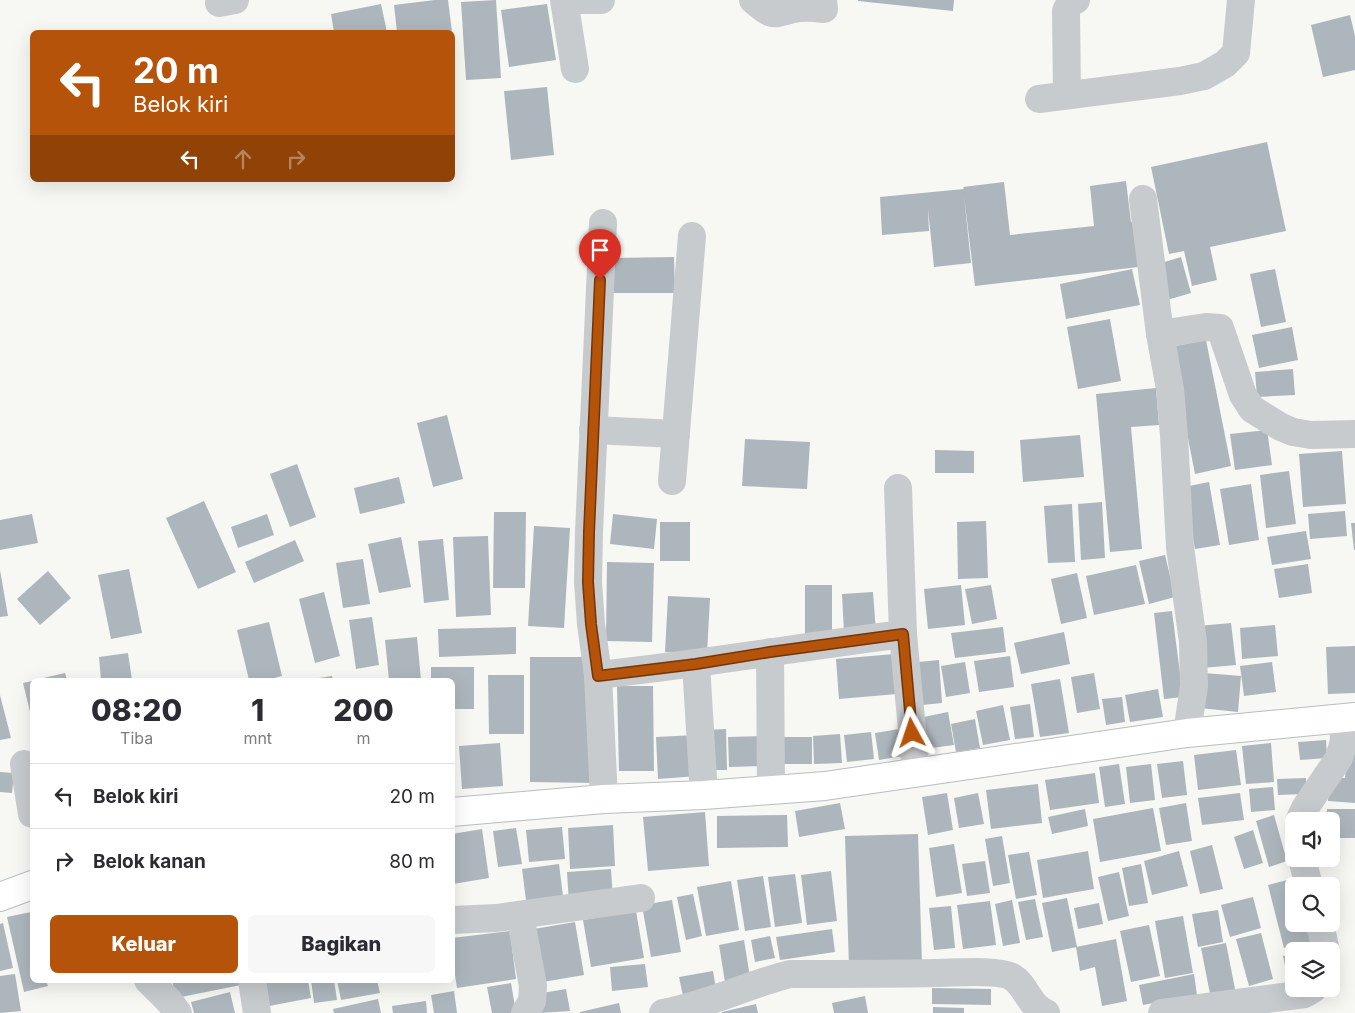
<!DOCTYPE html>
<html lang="id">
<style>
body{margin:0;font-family:Inter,sans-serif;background:#f7f7f7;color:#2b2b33;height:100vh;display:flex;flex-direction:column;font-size:19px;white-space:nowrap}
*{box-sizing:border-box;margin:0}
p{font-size:16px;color:#7c7c81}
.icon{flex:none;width:28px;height:28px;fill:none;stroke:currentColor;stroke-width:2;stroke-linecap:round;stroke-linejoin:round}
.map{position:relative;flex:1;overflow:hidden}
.drawer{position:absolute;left:30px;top:678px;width:425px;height:305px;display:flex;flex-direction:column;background:#fff;border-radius:8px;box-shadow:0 5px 20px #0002}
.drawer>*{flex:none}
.banner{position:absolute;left:30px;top:30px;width:425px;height:152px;border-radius:8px;box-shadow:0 5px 20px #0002;background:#b45309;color:#fff;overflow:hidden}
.controls{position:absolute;left:1285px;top:812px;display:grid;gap:10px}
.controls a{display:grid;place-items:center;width:55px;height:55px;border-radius:8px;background:#fff;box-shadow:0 5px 20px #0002;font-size:25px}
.pin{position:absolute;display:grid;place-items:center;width:42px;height:42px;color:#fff;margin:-51px -21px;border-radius:50% 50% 50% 0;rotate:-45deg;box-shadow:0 0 5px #0007}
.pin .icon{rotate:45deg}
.me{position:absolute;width:55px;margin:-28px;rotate:355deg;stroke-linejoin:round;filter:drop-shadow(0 0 4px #0008)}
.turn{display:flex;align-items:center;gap:18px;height:105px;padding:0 20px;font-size:22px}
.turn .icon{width:65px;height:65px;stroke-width:2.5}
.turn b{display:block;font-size:35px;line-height:42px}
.lanes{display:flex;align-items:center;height:48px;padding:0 20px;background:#0003;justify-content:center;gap:25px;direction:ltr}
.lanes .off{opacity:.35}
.eta{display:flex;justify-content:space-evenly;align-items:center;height:85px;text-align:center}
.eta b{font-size:30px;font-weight:800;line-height:35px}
.action{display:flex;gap:10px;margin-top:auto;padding:10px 20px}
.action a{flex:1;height:58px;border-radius:8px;background:#b45309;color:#fff;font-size:20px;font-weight:800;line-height:58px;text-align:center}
.action a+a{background:#f7f7f7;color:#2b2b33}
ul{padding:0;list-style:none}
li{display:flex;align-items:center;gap:15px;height:65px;padding:0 20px;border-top:1px solid #e1e1e2}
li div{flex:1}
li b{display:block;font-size:19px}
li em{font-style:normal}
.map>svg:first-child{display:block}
</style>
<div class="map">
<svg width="1355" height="1013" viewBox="0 0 1355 1013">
<rect width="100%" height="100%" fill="#f7f7f4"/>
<!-- building -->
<g fill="#adb6bc">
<polygon points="435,0 448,0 452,32 397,32 394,5"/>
<polygon points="496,0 501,78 466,80 461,2"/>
<polygon points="858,0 954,0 953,11 858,1"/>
<polygon points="381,4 387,32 334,32 331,14"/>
<polygon points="547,4 556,60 509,67 501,10"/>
<polygon points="1350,15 1355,36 1355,70 1323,77 1311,25"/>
<polygon points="547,87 554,155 511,160 504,91"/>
<polygon points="1267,142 1286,231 1210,247 1217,280 1192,286 1184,251 1169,254 1151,167"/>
<polygon points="1126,181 1131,222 1142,220 1147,266 975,286 964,196 971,263 934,267 928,209 929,231 882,235 880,197 964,189 963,187 1004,182 1010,235 1094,226 1090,186"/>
<polygon points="674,257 675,293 612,293 611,258"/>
<polygon points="1181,257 1191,293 1167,300 1158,264"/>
<polygon points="1132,269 1140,305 1066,319 1060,284"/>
<polygon points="1275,269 1286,322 1261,327 1250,274"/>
<polygon points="1110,319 1121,381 1078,389 1067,327"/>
<polygon points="1292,327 1298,360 1259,368 1252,335"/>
<polygon points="1206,340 1231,466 1195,474 1170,347"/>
<polygon points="1293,369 1295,395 1257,397 1255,372"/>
<polygon points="1156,388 1159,425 1131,427 1142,549 1110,552 1096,394"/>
<polygon points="447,415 463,479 433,487 417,423"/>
<polygon points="1267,430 1272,465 1235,470 1230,434"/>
<polygon points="1080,435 1084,477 1023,482 1020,440"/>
<polygon points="745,439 810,442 807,489 742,486"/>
<polygon points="935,450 974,451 974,473 935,473"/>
<polygon points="1342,451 1346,504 1303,507 1299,454"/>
<polygon points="297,464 316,517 290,527 270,474"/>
<polygon points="1289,471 1296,524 1266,528 1260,475"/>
<polygon points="399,477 405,503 360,514 354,488"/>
<polygon points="1209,482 1220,545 1195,549 1184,487"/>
<polygon points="1251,484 1259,540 1229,545 1220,489"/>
<polygon points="204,501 236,572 198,589 166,518"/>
<polygon points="1102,502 1105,558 1081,560 1078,504"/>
<polygon points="1072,504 1075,562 1048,563 1044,506"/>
<polygon points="1345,511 1347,536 1310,539 1308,514"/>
<polygon points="494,512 526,512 525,588 493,588"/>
<polygon points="32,514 38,543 0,550 0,520"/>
<polygon points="267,514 274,535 238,548 231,527"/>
<polygon points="613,514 657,519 654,549 610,544"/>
<polygon points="986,521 988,578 958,579 957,522"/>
<rect x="660" y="522" width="30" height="39"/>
<polygon points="1351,523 1355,523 1355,550 1354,550"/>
<polygon points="534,526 570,528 564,628 528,626"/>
<polygon points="1306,531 1311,559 1272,565 1267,537"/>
<polygon points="488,536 491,615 456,617 453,537"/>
<polygon points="401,537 411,587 379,593 368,544"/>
<polygon points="443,539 449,600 424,603 418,541"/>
<polygon points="295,540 304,561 254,583 245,562"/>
<polygon points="1165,555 1175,597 1149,604 1139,561"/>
<polygon points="363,559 370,604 343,608 336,563"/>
<polygon points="607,562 654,563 652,642 606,641"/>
<polygon points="1308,564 1312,593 1279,598 1274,569"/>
<polygon points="1136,565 1145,604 1094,615 1086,576"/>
<polygon points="129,569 142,633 111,639 98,575"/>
<polygon points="0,570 8,616 0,617"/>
<polygon points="48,571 71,598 40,625 17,599"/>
<polygon points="1077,573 1087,618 1061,624 1051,579"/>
<rect x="805" y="585" width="27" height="51"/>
<polygon points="961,585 965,625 928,629 924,589"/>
<polygon points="991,585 997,619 972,624 965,589"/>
<polygon points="324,592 340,656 315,663 299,599"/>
<polygon points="873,592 876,632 844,633 842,594"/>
<polygon points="668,596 710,598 707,654 665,652"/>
<polygon points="1172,611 1183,697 1164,699 1154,613"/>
<polygon points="372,617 379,665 356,669 349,620"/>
<polygon points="269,622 282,676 266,680 249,680 237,630"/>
<polygon points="1231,623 1236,665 1202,668 1198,626"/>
<polygon points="1275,625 1278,656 1242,659 1240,628"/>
<polygon points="516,627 516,654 439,657 438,629"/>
<polygon points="1003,627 1006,652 955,658 951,633"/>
<polygon points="1064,632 1070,664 1021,674 1014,643"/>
<polygon points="417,637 421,680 389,680 385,640"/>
<polygon points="1355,646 1355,693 1328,694 1326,647"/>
<polygon points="128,653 132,680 101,680 99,657"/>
<polygon points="894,654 897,694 839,699 836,659"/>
<polygon points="1010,656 1014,687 979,692 974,661"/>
<polygon points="530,657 594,657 594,783 530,782"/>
<polygon points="939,660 942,703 912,706 908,663"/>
<polygon points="965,662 970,693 946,697 941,666"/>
<polygon points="1272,662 1276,692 1244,696 1240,666"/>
<polygon points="431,667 474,667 474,709 452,709 452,680 431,680"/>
<polygon points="65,673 67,680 39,680 39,679"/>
<polygon points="1094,673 1100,709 1077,713 1071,677"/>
<polygon points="1204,673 1241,676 1238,712 1200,708"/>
<polygon points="488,675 524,675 524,734 489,734"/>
<polygon points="332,676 333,680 312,680 312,679"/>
<polygon points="1060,679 1069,733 1040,737 1031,684"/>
<polygon points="32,681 32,720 23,683"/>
<polygon points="617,686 653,686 654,771 619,771"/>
<polygon points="1158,689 1163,717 1130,722 1125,695"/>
<polygon points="0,695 11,738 0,740"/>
<polygon points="1122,697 1125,722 1106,725 1102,699"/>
<polygon points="1030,704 1034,737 1015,739 1010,707"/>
<polygon points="1003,705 1010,740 983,745 976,711"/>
<polygon points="948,712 954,745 924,749 919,718"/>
<polygon points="975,719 980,748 956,752 951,724"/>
<polygon points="905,728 909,755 879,760 875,733"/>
<polygon points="726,729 727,770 705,770 704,730"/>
<polygon points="871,732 874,759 847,762 844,735"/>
<polygon points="840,734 842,763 814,764 813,736"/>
<polygon points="696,735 698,776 658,779 656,737"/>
<polygon points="764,736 765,766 729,767 728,737"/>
<rect x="773" y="737" width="39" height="27"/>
<polygon points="1348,738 1355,739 1355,803 1328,801 1329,777 1345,778"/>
<polygon points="1326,740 1327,758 1300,760 1298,742"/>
<polygon points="500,743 503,786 462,789 459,746"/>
<polygon points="1271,743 1274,782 1246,784 1242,746"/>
<polygon points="1236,750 1241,785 1198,790 1194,755"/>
<polygon points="1183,761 1187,795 1162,798 1157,764"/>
<polygon points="1119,764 1125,804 1105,807 1099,767"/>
<polygon points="1151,764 1155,800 1130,803 1126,767"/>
<polygon points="0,772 14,773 12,793 0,792"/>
<polygon points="1095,773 1099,803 1050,810 1045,780"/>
<polygon points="1306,778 1306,794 1278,795 1277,779"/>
<polygon points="1038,784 1042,823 991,829 986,790"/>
<polygon points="1273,787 1275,810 1251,812 1249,789"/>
<polygon points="947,793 953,830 928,835 922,797"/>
<polygon points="978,793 984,824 959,828 954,798"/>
<polygon points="1240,793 1244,820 1202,825 1198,798"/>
<polygon points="840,803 845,829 799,837 795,811"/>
<polygon points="1186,803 1192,841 1166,845 1159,808"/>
<polygon points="1153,808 1161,851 1100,862 1093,819"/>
<polygon points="1085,809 1088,826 1052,834 1048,817"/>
<polygon points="1327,809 1355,809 1355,838 1331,838 1331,821 1326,821"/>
<polygon points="705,812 709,866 648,871 643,817"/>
<polygon points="787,815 788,847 717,848 717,816"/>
<polygon points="1274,815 1287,861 1269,867 1256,821"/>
<polygon points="613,825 615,866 570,869 568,828"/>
<polygon points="562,827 565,859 529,862 526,830"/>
<polygon points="516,828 522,864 498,867 493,831"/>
<polygon points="482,829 489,878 453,884 452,834"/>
<polygon points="1253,830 1263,863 1244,869 1234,837"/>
<polygon points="918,834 922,965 849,968 845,836"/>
<polygon points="1002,836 1010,883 993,886 985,839"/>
<polygon points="954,844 962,893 936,897 929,848"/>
<polygon points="1212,845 1223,889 1200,894 1190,851"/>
<polygon points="1088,851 1094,889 1043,898 1037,860"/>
<polygon points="1179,851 1188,886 1152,895 1144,861"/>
<polygon points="1029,852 1037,895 1016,899 1008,855"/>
<polygon points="985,861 990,893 967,896 962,864"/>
<polygon points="559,864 564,904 527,908 522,869"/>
<polygon points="1141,864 1148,903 1129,906 1122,868"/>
<polygon points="611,869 613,900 569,903 567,872"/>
<polygon points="831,871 837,921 807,925 801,875"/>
<polygon points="1119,872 1129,916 1108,921 1098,877"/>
<polygon points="795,874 802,923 775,927 768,877"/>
<polygon points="763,876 771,927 745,931 737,880"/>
<polygon points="1299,877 1301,886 1294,886 1294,924 1310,924 1314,941 1284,948 1268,885"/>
<polygon points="731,881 739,930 706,936 697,887"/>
<polygon points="693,894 702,936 686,940 677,897"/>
<polygon points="1253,897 1261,928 1230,937 1221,905"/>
<polygon points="1067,898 1077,947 1052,952 1042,903"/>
<polygon points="1035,899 1043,937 1026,940 1018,902"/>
<polygon points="672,900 681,952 651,957 642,905"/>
<polygon points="1012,900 1020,943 1003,946 995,904"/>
<polygon points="990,901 996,945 963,949 957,905"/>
<polygon points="1099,903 1103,924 1078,929 1074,908"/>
<polygon points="951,906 955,948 934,950 929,908"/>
<polygon points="1218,910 1223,942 1198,947 1192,914"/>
<polygon points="636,911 644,958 591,967 583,920"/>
<polygon points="31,912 32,919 32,980 46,980 48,986 24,992 7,917"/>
<polygon points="1183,916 1193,973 1165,978 1155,921"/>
<polygon points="575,922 584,975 537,983 528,930"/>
<polygon points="3,923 13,968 0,971 0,924"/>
<polygon points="1149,925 1160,976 1131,982 1120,931"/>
<polygon points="832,929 835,952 780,960 776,937"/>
<polygon points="510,931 516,979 457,988 452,955 452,938"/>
<polygon points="1261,933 1273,979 1249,986 1236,939"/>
<polygon points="770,936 775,958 755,962 751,940"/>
<polygon points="1116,939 1127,1001 1102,1006 1095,967 1080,971 1076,947"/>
<polygon points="744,940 750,977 725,982 719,945"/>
<polygon points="1226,943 1236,994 1211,999 1201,948"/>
<polygon points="1294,954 1294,983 1289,984 1283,956"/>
<polygon points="645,964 648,987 612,991 610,967"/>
<polygon points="713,971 716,989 683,996 679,977"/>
<polygon points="15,974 21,1011 0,1013 0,976"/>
<polygon points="1194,974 1197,995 1143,1005 1139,985"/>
<polygon points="172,980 240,980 241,985 176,998"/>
<polygon points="258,980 308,980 311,998 264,1007"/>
<polygon points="311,980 334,980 337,1000 314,1003"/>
<polygon points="337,980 377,980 380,993 341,1000"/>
<polygon points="511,983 516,1013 492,1013 487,987"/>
<polygon points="932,988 991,989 991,1005 932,1004"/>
<polygon points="566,989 570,1011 539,1013 536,994"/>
<polygon points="454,991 457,1013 434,1013 431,995"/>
<polygon points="230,992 235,1013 194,1013 191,1002"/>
<polygon points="865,996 868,1013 834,1013 832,1003"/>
<polygon points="378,999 381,1013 334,1013 333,1009"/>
<polygon points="426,1001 427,1013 393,1013 392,1006"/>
<polygon points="619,1003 621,1013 580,1013 580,1012"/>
<polygon points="756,1004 758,1013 722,1013 722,1012"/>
<polygon points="933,1007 964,1008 964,1013 933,1013"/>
</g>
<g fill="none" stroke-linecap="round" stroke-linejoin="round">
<!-- secondary casing -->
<g stroke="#b7bdc1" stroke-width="30">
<g id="secondary">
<polyline points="452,812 604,799 704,795 825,786 1187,733 1355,717"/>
<polyline points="0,897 32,885"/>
</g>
</g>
<!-- street -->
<g stroke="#c7cbce" stroke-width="28">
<polyline points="564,0 575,69"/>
<polyline points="581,0 601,0"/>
<path d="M753,0C777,21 773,12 800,8C808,7 816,8 824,9L823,0"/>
<polyline points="219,3 235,0"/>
<polyline points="1067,95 1066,11 1070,3 1076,0"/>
<polyline points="1039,99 1180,81 1204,76 1225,64 1236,53 1241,0"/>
<polyline points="1143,199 1160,334 1170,389 1174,436 1180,547 1193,642 1194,686 1187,733"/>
<polyline points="603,223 589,532 588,582 591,624 598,675 604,799"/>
<polyline points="1160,334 1206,327 1220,328 1243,395 1252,409 1281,427 1293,432 1311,435 1355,434"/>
<polyline points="593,430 676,434"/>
<polyline points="672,481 692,236"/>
<polyline points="898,488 903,634 916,772"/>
<polyline points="770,652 771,790"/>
<polyline points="696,664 704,795"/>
<path d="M598,675C700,664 801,647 903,634"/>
<polyline points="24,764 32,814"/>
<polyline points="1299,821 1305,808 1339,758 1344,741 1343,719"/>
<polyline points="1302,859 1309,886"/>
<polyline points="520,915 533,986 532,1001 525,1013"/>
<polyline points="452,920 497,918 641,898"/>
<polyline points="1320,924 1326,951"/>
<polyline points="148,980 169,1001 178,1013"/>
<polyline points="252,980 257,1013"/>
<path d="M663,1013C707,1005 747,985 790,974C839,974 887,974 936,973C953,973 998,969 1012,977C1027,986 1028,1005 1046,1013"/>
<polyline points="1162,1013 1305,994 1313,989"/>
</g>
<!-- secondary -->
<use href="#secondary" stroke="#fff" stroke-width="28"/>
</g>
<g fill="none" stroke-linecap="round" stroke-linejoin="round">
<!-- route casing -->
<g stroke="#753606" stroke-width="12">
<polyline id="route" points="600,280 589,532 588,582 591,624 598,676 696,664 770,652 903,634 912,733"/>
</g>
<!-- route -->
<use href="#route" stroke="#b45309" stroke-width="9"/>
</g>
</svg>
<div class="controls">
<a><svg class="icon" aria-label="sound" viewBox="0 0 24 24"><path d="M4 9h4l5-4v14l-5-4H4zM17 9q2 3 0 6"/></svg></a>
<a><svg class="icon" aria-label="search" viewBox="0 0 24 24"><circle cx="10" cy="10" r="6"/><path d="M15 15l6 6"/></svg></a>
<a><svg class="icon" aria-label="layers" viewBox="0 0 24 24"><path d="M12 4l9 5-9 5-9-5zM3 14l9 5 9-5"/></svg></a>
</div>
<div class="pin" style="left:600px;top:280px;background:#d93025"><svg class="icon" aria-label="arrive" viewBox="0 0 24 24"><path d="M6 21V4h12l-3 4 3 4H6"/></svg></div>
<svg class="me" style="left:912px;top:733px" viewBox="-20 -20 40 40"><path d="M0-17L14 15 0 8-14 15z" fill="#b45309" stroke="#fff" stroke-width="4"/></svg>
<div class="banner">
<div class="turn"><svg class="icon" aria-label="left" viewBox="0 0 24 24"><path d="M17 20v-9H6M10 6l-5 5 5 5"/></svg><div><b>20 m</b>Belok kiri</div></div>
<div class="lanes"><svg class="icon" aria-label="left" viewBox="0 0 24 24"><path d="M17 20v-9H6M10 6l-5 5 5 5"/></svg><svg class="icon off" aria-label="ahead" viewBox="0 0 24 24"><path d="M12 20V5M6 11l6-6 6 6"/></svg><svg class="icon off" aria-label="right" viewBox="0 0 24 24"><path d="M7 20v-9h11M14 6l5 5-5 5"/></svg></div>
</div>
<section class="drawer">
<div class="eta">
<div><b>08:20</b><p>Tiba</p></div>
<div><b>1</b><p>mnt</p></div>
<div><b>200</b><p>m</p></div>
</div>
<ul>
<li><svg class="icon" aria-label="left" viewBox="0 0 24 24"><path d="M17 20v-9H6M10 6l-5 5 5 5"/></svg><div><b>Belok kiri</b></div><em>20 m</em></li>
<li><svg class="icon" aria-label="right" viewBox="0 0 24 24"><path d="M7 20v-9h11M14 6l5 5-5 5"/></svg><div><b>Belok kanan</b></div><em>80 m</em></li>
</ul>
<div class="action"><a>Keluar</a><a>Bagikan</a></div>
</section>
</div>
